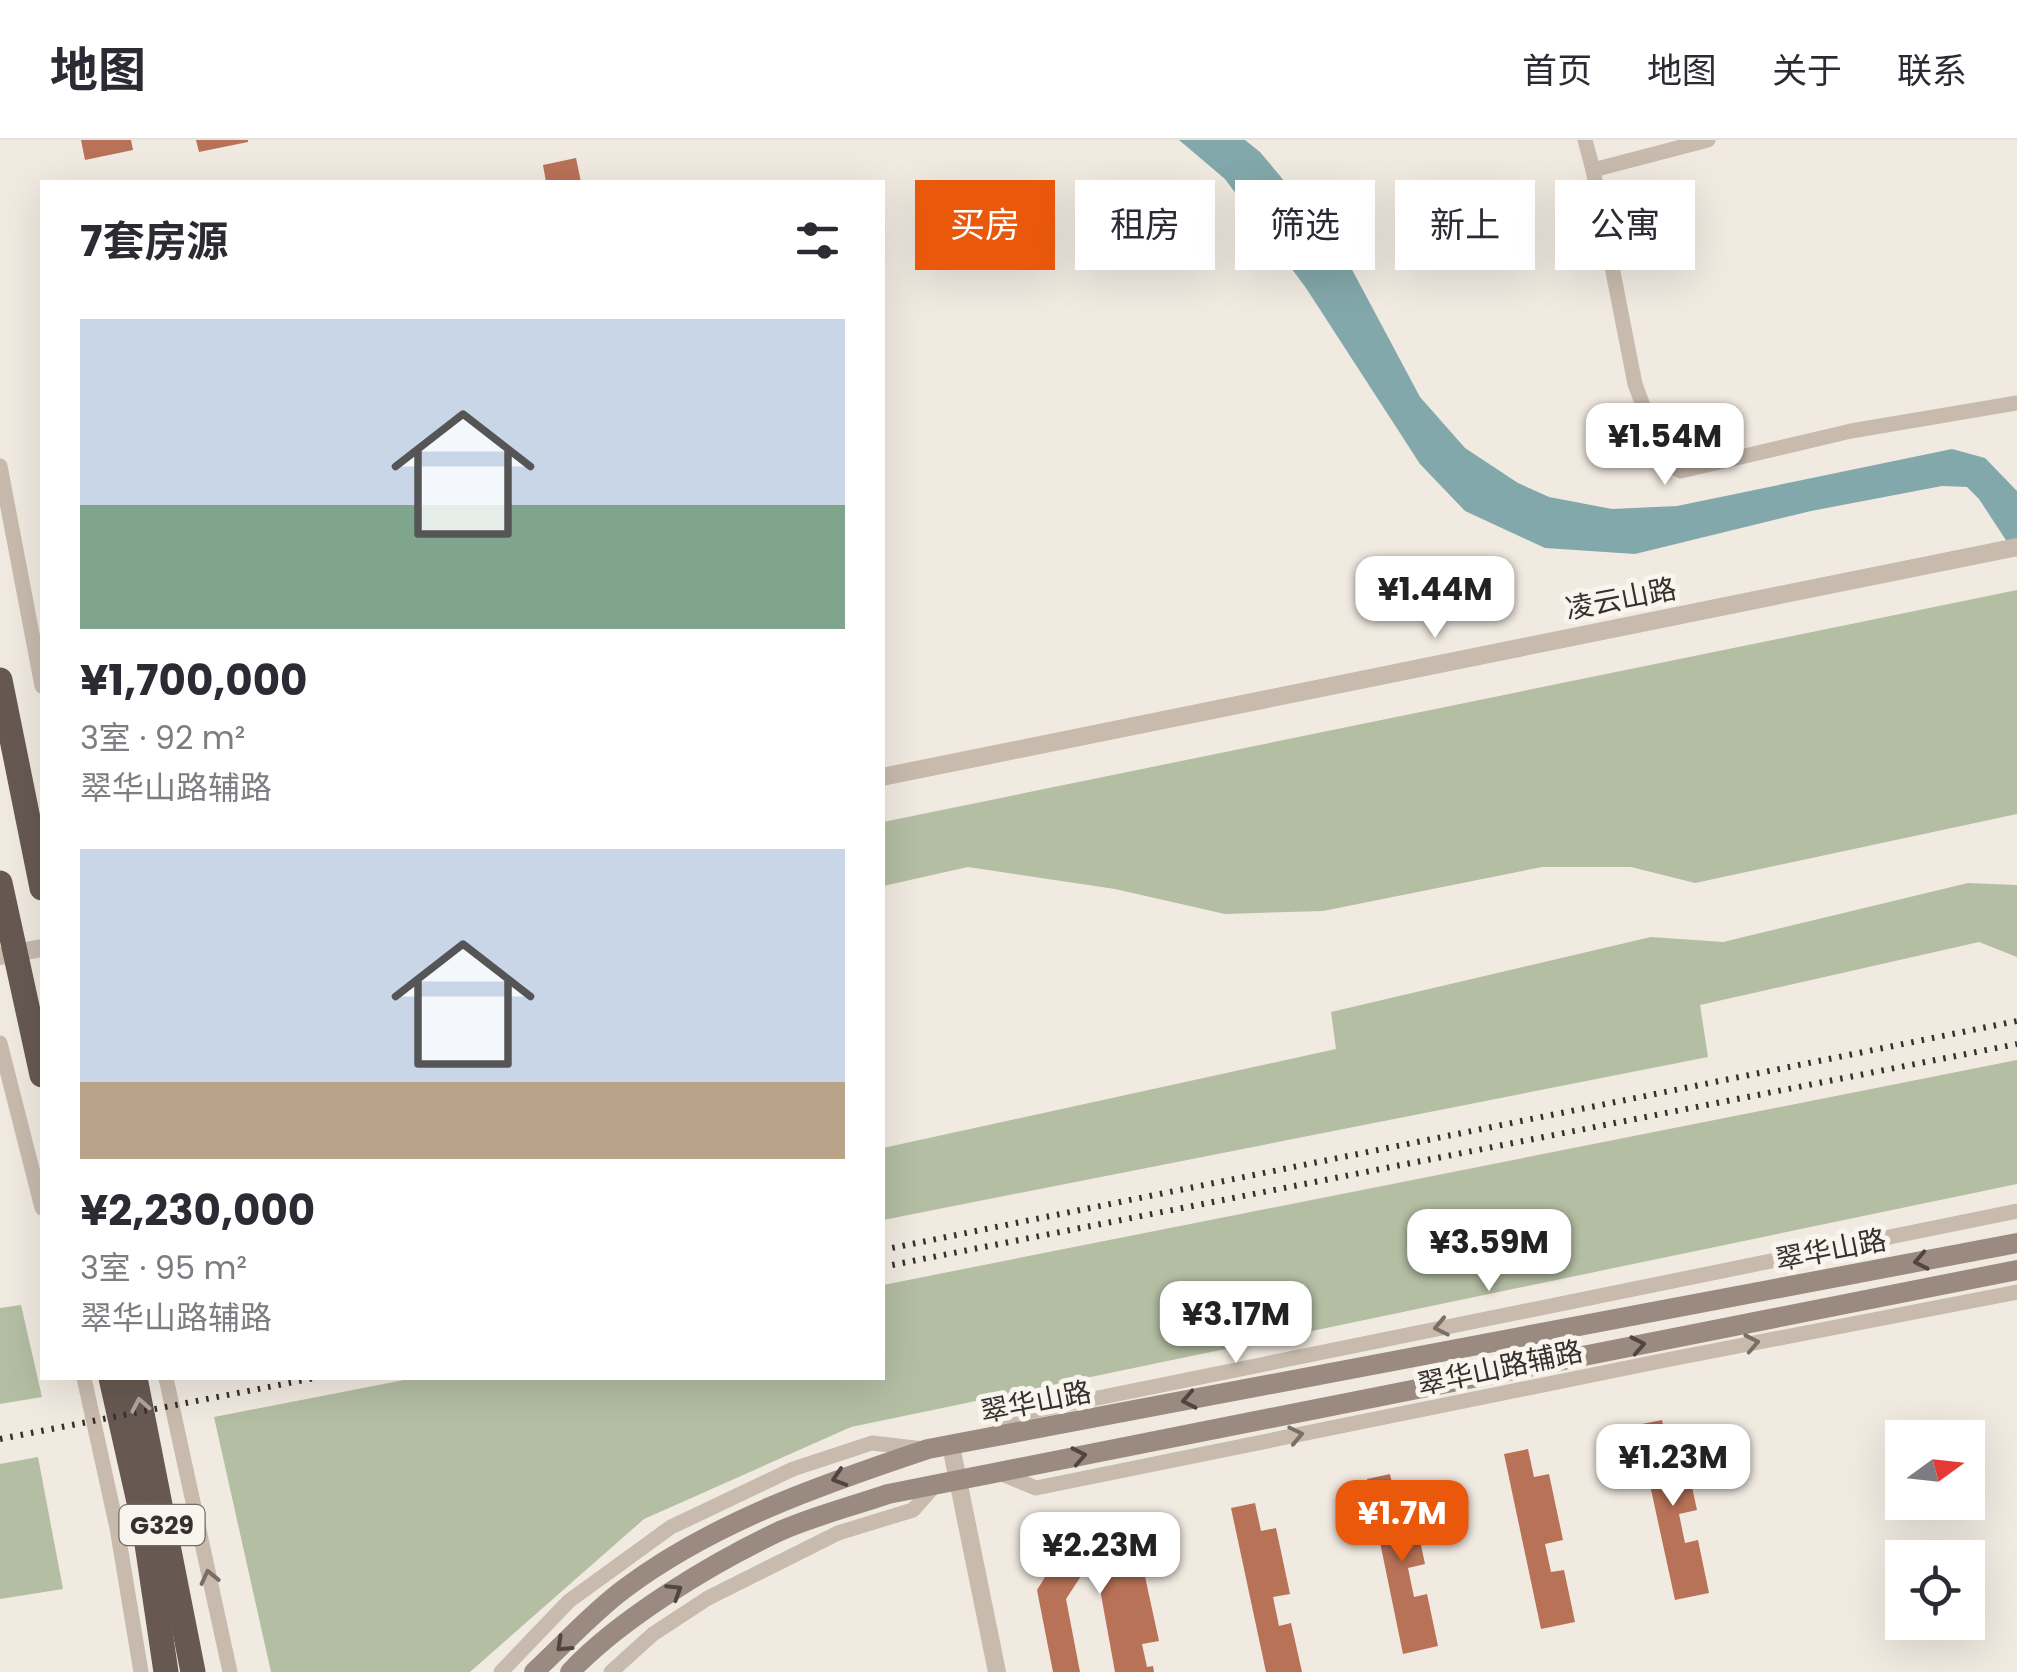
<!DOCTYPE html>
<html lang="zh">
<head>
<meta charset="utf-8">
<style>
	body { margin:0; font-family:Poppins,"Noto Sans SC",sans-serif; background:#f2f2f3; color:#2b2b33; height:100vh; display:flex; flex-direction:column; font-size:38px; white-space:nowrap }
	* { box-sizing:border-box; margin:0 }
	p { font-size:32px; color:#7c7c81 }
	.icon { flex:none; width:55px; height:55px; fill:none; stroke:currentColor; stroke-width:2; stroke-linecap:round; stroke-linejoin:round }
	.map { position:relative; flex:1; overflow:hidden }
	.panel { position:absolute; left:40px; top:40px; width:845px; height:1200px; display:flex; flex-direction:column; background:#fff; border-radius:0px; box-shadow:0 10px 40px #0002 }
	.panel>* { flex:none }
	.guide { position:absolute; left:915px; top:40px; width:950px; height:90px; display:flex; gap:20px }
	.needle { width:65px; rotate:75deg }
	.controls { position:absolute; left:1885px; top:1280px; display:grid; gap:20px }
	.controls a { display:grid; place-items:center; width:100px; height:100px; border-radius:0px; background:#fff; box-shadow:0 10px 40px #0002; font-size:50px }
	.price { position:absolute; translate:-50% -85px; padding:0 22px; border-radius:20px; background:#fff; color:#222; font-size:32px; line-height:65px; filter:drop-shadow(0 2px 5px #0008) }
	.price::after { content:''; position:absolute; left:50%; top:60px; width:30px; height:22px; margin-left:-15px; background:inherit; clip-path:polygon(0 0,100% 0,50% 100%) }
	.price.active { background:#ea580c; color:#fff }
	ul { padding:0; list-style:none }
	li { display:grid; align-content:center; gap:20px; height:530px; padding:0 40px }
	li span { display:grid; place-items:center; height:310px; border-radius:0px; color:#555 }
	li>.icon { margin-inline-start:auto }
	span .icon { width:180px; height:180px; fill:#fffc; stroke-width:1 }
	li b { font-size:42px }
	h2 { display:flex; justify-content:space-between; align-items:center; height:120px; padding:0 40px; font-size:42px }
	.pill { padding:0 35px; border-radius:0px; background:#fff; box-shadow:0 10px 40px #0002; font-size:35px; line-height:90px }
	.pill.active { background:#ea580c; color:#fff }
	header { display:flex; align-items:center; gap:60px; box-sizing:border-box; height:140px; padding:0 50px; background:#fff; border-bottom:2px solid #e1e1e2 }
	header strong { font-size:48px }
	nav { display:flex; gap:55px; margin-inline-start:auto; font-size:35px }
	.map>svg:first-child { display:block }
</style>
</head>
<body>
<header>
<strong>地图</strong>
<nav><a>首页</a><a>地图</a><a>关于</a><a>联系</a></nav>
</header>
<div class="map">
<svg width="2017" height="1532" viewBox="0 0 2017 1532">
	<rect width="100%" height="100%" fill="#f1eae1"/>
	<g fill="#b4bea3">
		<path d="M 2017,450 L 2017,674 L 1695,743 L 1631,727 L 1542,727 L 1323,771 L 1225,774 L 1115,749 L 968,727 L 883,746 L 883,682 Z"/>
		<path d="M 1968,743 L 2017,745 L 2017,817 L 1979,802 L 1700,865 L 1708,917 L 883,1080 L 883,1008 L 1336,909 L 1331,872 L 1651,797 L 1723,802 Z"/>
		<path d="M 2017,920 L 2017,1044 L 851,1287 L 644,1379 L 470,1532 L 271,1532 L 214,1277 L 414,1238 L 882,1238 L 883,1145 Z"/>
		<path d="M 21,1165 L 42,1257 L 0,1264 L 0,1168 Z"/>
		<path d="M 38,1317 L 63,1449 L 0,1459 L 0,1324 Z"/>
	</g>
	<path fill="#83a8ab" d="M 1179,0 L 1245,0 L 1260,12 L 1341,109 L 1420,257 L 1465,308 L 1518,343 L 1549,357 L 1612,369 L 1677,366 L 1952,309 L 1985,318 L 2017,351 L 2017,417 L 1979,359 L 1967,347 L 1942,346 L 1811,371 L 1635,414 L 1545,408 L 1465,371 L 1420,324 L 1306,148 L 1225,39 Z"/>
	<g fill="#b87258">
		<path d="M 81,0 L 131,0 L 133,10 L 85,20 Z"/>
		<path d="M 196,0 L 248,0 L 248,2 L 199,12 Z"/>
		<path d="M 576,18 L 581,42 L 546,42 L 543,25 Z"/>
		<path d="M 1662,1280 L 1668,1308 L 1683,1305 L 1697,1370 L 1679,1374 L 1685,1403 L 1698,1400 L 1709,1453 L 1675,1460 L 1637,1285 Z"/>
		<path d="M 1528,1309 L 1534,1337 L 1549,1334 L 1563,1400 L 1545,1404 L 1551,1432 L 1564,1430 L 1575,1482 L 1541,1489 L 1504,1314 Z"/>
		<path d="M 1390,1334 L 1396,1362 L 1411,1358 L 1425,1424 L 1408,1428 L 1414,1457 L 1427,1454 L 1438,1506 L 1403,1514 L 1367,1339 Z"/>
		<path d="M 1255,1363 L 1261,1391 L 1276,1388 L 1290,1454 L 1273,1457 L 1279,1486 L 1291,1483 L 1302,1532 L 1266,1532 L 1231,1368 Z"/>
		<path d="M 1132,1376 L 1138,1405 L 1122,1407 L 1128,1435 L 1144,1432 L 1159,1501 L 1142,1504 L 1147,1527 L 1153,1526 L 1154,1532 L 1115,1532 L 1094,1416 L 1066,1459 L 1080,1532 L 1053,1532 L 1037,1450 L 1078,1384 Z"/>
	</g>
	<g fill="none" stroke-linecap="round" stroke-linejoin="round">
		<g stroke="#c8bbae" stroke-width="15">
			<path d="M 1585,0 L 1593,30 L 1635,244 L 1664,322 L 1681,331 L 1851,291 L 2017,263"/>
			<path d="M 1593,30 L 1708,0"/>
			<path d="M 0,326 L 42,546"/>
			<path d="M 0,903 L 42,1068"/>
			<path d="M 84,1238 L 117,1388 L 141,1532"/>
			<path d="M 166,1238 L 230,1532"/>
			<path d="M 994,1295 L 1019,1274 L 2017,1071"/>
			<path d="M 997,1332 L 1036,1348 L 1661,1221 L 2017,1152"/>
			<path d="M 501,1532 L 569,1461 L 671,1387 L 793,1329 L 872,1303 L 924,1309"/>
			<path d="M 611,1532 L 653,1494 L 708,1458 L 838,1393 L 913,1370 L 936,1344"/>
		</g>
		<g stroke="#c8bbae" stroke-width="18">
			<path d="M 882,637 L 2017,407"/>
			<path d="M 0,816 L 42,808"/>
			<path d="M 951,1306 L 997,1532"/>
		</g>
		<g stroke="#9b8a80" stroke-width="20">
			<path d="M 534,1532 C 563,1505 592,1473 624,1449 C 713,1382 823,1344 928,1309 L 2017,1103"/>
			<path d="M 570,1532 C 621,1478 712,1423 780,1391 C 814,1376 853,1366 888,1354 L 2017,1130"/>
		</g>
		<g stroke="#675952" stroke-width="25">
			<path d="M 0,540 L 42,748"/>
			<path d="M 0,743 L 42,935"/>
			<path d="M 111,1238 L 144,1384 L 166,1532"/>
			<path d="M 135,1238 L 193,1532"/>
		</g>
		<g stroke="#37302c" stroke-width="6" stroke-dasharray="2.5 8" stroke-linecap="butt">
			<path d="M 882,1110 L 2017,881"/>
			<path d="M 882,1127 L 2017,904"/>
			<path d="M 0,1299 L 315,1238"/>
		</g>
	</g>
	<defs><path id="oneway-chevron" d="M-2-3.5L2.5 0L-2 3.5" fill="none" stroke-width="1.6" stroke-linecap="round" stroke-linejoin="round" transform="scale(2.5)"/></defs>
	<g stroke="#504641">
		<use href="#oneway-chevron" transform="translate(1921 1121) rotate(169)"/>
		<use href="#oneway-chevron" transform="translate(1638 1205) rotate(-11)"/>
		<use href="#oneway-chevron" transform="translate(1189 1260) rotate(169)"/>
		<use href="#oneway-chevron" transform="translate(1079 1316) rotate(-11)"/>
		<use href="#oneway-chevron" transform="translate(839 1338) rotate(162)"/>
		<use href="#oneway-chevron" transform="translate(675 1451) rotate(-32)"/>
		<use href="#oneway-chevron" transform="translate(563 1505) rotate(137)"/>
	</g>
	<g stroke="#786f66">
		<use href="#oneway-chevron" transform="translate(1441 1187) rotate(168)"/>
		<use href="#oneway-chevron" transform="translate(1752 1203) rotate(-11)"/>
		<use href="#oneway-chevron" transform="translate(1296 1295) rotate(-12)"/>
		<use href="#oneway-chevron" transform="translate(209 1437) rotate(-103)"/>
	</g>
	<use stroke="#b0a6a0" href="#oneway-chevron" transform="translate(140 1265) rotate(-101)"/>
	<g text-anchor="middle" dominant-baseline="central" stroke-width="10" stroke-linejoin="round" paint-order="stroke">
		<rect fill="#f9f4ed" stroke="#716b66" stroke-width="2.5" x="119.5" y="1365" width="85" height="40" rx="8"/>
		<g font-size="25" font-weight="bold" fill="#37302c">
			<text x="162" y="1385">G329</text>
		</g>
		<g font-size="28" fill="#37302c" stroke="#f9f4ed">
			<text transform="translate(1621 459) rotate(-11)">凌云山路</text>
			<text transform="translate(1831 1110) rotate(-11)">翠华山路</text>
			<text transform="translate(1500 1228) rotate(-12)">翠华山路辅路</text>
			<text transform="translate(1036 1262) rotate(-11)">翠华山路</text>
		</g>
	</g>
</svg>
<div class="controls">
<a><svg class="needle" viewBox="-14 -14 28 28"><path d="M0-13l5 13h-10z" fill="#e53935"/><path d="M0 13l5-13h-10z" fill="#7c7c81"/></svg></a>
<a><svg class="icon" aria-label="locate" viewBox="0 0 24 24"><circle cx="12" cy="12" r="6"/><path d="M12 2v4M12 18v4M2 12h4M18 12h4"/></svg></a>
</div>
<b class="price" style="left:1665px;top:348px">¥1.54M</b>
<b class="price" style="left:1435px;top:501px">¥1.44M</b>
<b class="price" style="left:1489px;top:1154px">¥3.59M</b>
<b class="price" style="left:1236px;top:1226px">¥3.17M</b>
<b class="price" style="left:1673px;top:1369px">¥1.23M</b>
<b class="price active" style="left:1402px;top:1425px">¥1.7M</b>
<b class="price" style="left:1100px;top:1457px">¥2.23M</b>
<div class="guide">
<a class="pill active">买房</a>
<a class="pill">租房</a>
<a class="pill">筛选</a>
<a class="pill">新上</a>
<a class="pill">公寓</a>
</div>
<section class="panel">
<h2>7套房源<svg class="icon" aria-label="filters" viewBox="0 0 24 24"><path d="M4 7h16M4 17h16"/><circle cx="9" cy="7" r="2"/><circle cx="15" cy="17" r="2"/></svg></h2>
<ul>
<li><span style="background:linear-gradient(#c9d6e8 60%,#7fa58c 0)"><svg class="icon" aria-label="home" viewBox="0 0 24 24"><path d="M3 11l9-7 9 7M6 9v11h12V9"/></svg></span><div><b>¥1,700,000</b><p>3室 · 92 m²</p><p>翠华山路辅路</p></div></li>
<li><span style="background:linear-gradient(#c9d6e8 75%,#b9a48a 0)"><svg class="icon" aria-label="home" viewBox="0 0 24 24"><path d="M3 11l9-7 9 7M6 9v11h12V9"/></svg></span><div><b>¥2,230,000</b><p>3室 · 95 m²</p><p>翠华山路辅路</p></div></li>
</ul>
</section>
</div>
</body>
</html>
